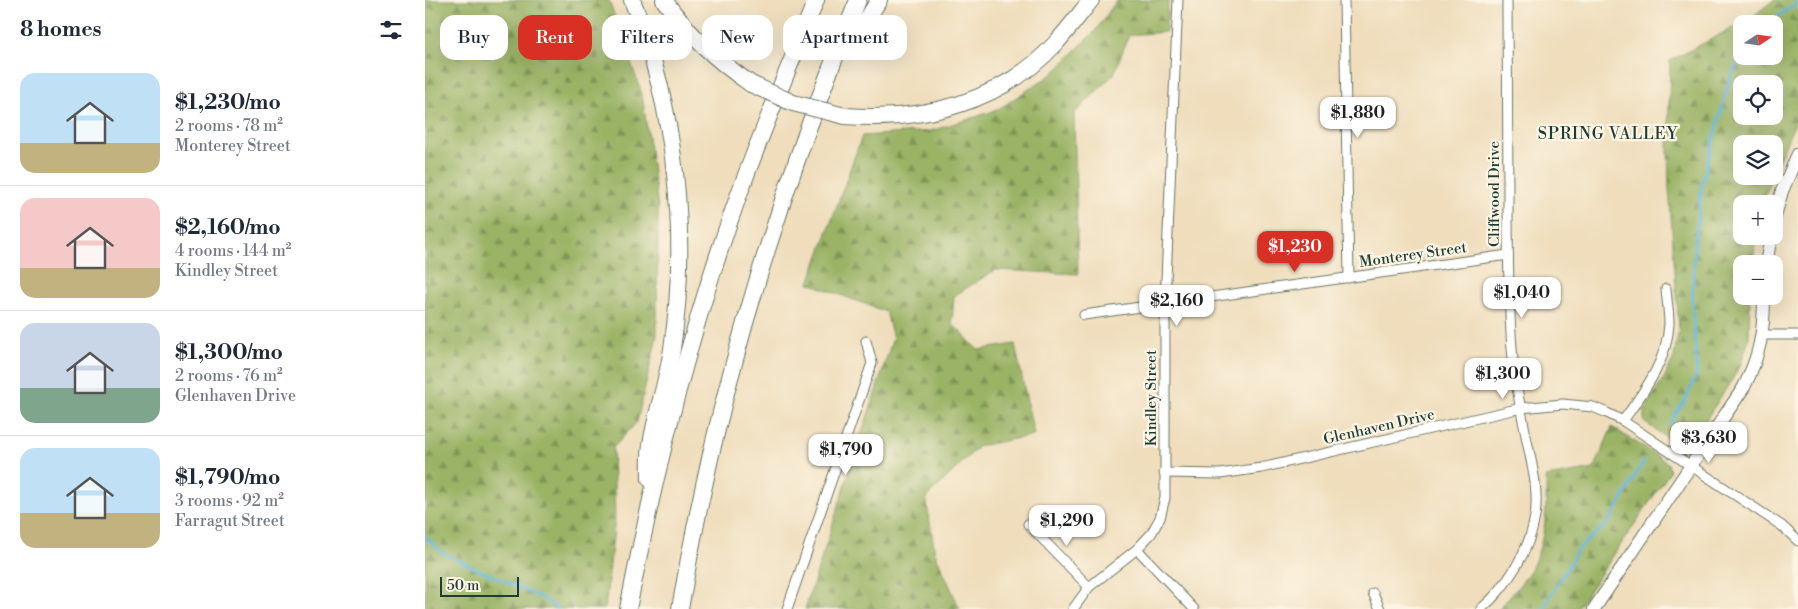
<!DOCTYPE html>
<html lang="en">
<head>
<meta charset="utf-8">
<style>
	body { margin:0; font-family:"Libre Bodoni",serif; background:#f6f6f7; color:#1f2937; height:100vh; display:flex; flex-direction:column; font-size:19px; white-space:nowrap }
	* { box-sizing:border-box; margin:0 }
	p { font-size:16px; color:#747a83 }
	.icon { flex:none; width:28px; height:28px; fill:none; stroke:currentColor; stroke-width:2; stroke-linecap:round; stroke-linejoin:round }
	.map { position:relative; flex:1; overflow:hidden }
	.drawer { display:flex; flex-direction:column; background:#fff; width:425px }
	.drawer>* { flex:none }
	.top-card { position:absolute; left:15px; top:15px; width:475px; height:45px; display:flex; gap:10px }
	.needle { width:32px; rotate:77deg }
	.buttons { position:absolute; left:1308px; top:15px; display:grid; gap:10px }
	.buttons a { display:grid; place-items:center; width:50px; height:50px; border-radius:10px; background:#fff; box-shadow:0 5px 20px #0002; font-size:25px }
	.scale { position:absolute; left:15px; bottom:12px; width:79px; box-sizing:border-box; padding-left:5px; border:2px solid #1f3d34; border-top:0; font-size:14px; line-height:18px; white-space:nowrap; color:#1f3d34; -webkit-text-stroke:4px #fcf5e5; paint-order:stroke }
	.price { position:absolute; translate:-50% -42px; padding:0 11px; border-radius:10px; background:#fff; color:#222; font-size:16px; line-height:32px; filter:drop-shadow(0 1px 2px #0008) }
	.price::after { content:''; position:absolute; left:50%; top:30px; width:15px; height:11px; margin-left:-8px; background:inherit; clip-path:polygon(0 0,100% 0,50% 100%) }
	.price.selected { background:#d93025; color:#fff }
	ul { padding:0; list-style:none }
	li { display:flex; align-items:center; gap:15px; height:125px; padding:0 20px }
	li+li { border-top:1px solid #e0e1e3 }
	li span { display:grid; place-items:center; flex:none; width:140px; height:100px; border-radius:15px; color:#555 }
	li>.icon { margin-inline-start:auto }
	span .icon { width:60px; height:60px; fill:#fffc; stroke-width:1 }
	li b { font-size:21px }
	h2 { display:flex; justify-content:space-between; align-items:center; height:60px; padding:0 20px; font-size:21px }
	.tag { padding:0 18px; border-radius:15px; background:#fff; box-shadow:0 5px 20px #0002; font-size:18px; line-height:45px }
	.tag.selected { background:#d93025; color:#fff }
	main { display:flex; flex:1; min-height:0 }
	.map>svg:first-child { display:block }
</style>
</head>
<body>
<main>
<section class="drawer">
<h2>8 homes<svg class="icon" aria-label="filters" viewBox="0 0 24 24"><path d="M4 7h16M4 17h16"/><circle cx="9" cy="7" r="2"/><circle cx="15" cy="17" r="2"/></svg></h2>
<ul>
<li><span style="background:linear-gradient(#bfe0f5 70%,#c2b280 0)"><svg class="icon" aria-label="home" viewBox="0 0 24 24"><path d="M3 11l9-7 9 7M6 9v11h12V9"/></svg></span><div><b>$1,230/mo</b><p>2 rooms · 78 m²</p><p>Monterey Street</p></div></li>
<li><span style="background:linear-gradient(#f6c9c9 70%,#c2b280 0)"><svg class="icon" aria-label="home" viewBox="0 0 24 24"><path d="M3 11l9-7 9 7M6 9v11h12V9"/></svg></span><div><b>$2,160/mo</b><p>4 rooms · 144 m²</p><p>Kindley Street</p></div></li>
<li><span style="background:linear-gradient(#c9d6e8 65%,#7fa58c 0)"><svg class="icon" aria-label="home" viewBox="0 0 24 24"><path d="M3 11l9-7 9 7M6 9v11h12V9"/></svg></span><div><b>$1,300/mo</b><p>2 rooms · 76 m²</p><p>Glenhaven Drive</p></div></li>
<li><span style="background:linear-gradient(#bfe0f5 65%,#c2b280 0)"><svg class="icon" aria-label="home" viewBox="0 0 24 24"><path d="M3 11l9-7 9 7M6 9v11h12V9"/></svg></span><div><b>$1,790/mo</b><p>3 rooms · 92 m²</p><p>Farragut Street</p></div></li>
</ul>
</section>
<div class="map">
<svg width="1373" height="609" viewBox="0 0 1373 609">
	<defs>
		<pattern id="forest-firs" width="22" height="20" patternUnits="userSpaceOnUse" patternTransform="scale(1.25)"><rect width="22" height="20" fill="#9ab365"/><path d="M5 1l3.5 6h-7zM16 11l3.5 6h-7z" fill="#7d9354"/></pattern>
	</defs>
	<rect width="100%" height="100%" fill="#fcf5e5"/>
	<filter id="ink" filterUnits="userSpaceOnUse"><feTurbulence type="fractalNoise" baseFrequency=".02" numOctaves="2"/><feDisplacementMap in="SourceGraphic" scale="10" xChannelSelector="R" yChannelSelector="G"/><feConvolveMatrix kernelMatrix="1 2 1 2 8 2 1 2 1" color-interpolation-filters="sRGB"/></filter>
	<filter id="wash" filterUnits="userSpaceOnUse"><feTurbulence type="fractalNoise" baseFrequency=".0096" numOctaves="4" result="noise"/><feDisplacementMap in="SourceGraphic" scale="20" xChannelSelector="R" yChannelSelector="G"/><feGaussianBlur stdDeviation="1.12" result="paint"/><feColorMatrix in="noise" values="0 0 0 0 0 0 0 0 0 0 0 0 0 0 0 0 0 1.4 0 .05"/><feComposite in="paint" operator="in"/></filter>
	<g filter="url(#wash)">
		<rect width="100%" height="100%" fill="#efddbb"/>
		<g fill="url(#forest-firs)" stroke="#5c784c" fill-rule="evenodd">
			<path d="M 0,0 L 184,0 L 217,94 L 233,208 L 232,336 L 212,422 L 188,448 L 190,519 L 180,609 L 0,609 Z"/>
			<path d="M 692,0 L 743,0 L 741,32 L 704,35 L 689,74 L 649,114 L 653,274 L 570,270 L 529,296 L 527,323 L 553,350 L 590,344 L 609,435 L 554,446 L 501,498 L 510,553 L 535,609 L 380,609 L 468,338 L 461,312 L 384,283 L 437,136 L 506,131 L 572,110 L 627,74 L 671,30 Z"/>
			<path d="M 1349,0 L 1373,0 L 1373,116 L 1349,171 L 1349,144 L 1316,144 L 1316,176 L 1347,176 L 1338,204 L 1316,204 L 1316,236 L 1331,236 L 1328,264 L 1316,264 L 1316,296 L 1325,296 L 1324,338 L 1315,367 L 1266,443 L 1255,447 L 1219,422 L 1219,410 L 1238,380 L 1249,357 L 1254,329 L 1244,188 L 1243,148 L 1245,61 L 1324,19 ZM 1316,24 L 1349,24 L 1349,56 L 1316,56 ZM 1316,84 L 1349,84 L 1349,116 L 1316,116 Z"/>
			<path d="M 1187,427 L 1243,463 L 1245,472 L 1152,609 L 1074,609 C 1084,596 1098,583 1106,569 C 1121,540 1122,509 1121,477 L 1169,469 Z"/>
		</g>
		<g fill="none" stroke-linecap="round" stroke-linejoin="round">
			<g stroke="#5bb3d8" stroke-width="3">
				<path d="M 1342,24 L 1373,2"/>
				<path d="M 1245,423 L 1262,397 L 1272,373 L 1267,302 L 1270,239 L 1277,184 L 1304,81 L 1316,55"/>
				<path d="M 0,536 L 19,554 L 117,598 L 133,609"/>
				<path d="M 1118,609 L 1154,548 L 1184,522 L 1219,461"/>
			</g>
		</g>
	</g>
	<g filter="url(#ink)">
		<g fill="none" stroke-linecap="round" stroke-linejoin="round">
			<defs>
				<g id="street">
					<path d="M 919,0 L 924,278"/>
					<path d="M 659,315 L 1083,255"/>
					<path d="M 1338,335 L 1373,335"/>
					<path d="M 1198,421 C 1219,391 1242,362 1244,324 C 1244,313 1242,301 1241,289"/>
					<path d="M 739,473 L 795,474 L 836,468 L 1096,408 L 1138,404 L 1168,407 L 1182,413 L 1198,421 L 1357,526 L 1373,541"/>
					<path d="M 603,524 L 664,587"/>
					<path d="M 712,549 L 769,609"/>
					<path d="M 948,593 L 955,609"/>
					<path d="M 362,609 L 447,363 L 441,341"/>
					<path d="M 648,609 L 664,587 L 712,549 L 726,534 L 735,518 L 740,498 L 740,303 L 753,0"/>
					<path d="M 1056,609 C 1082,587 1105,550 1110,516 C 1114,491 1107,465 1102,441 C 1096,410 1089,379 1087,348 C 1083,298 1083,247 1083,197 C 1083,131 1082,66 1082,0"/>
				</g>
				<g id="secondary">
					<path d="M 1349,220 L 1357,191 L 1373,154"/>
					<path d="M 1341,264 L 1346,236"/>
					<path d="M 1169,609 L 1319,387 C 1335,355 1339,331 1339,296"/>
				</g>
				<g id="highway">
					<path d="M 207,0 C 251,107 264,236 247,349 C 242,382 231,413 226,445 C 224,456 225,468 225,479"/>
					<path d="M 239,0 C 263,34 292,61 326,84"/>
					<path d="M 414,44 L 431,37 L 454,0"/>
					<path d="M 420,116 C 497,122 576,103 630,44 C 643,30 654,15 666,0"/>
					<path d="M 203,609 C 230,470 265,330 313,197 C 337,130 365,66 391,0"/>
					<path d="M 255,609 C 290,400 352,196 433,0"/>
				</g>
			</defs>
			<use href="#street" stroke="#687563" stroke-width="11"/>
			<use href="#secondary" stroke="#687563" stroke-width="14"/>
			<use href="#highway" stroke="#687563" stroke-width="18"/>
			<use href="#street" stroke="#fff" stroke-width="9"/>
			<use href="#secondary" stroke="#fff" stroke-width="12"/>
			<use href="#highway" stroke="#fff" stroke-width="16"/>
			<defs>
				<path id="highway-bridge" d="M 326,84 L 368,103 L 420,116"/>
			</defs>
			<use href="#highway-bridge" stroke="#687563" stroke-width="18" stroke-linecap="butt"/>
			<use href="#highway-bridge" stroke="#fff" stroke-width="16"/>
		</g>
	</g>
	<g text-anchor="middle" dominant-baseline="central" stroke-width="4.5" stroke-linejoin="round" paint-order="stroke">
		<g font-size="15" fill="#1f3d34" stroke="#fcf5e5">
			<text transform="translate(1069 194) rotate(-90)">Cliffwood Drive</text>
			<text transform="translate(988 255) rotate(-8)">Monterey Street</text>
			<text transform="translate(726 398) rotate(-90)">Kindley Street</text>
			<text transform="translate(954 427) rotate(-13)">Glenhaven Drive</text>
		</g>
		<g font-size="16" letter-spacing="1" fill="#1f3d34" stroke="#fcf5e5">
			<text x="1183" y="134">SPRING VALLEY</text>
		</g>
	</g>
</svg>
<div class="buttons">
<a><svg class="needle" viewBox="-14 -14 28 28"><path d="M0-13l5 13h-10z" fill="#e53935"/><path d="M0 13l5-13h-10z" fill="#747a83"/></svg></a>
<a><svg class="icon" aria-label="locate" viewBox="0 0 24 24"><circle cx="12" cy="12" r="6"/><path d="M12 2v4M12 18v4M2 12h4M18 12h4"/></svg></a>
<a><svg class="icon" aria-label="layers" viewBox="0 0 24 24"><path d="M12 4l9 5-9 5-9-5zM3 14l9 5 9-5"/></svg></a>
<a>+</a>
<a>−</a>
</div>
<div class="scale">50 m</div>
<b class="price" style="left:933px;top:139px">$1,880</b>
<b class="price selected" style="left:870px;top:273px">$1,230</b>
<b class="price" style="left:1097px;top:319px">$1,040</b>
<b class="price" style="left:752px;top:327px">$2,160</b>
<b class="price" style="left:1078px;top:400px">$1,300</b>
<b class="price" style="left:1284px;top:464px">$3,630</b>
<b class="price" style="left:421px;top:476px">$1,790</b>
<b class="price" style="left:642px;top:547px">$1,290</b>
<div class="top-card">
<a class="tag">Buy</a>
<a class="tag selected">Rent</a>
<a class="tag">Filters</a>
<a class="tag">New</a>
<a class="tag">Apartment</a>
</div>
</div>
</main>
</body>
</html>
